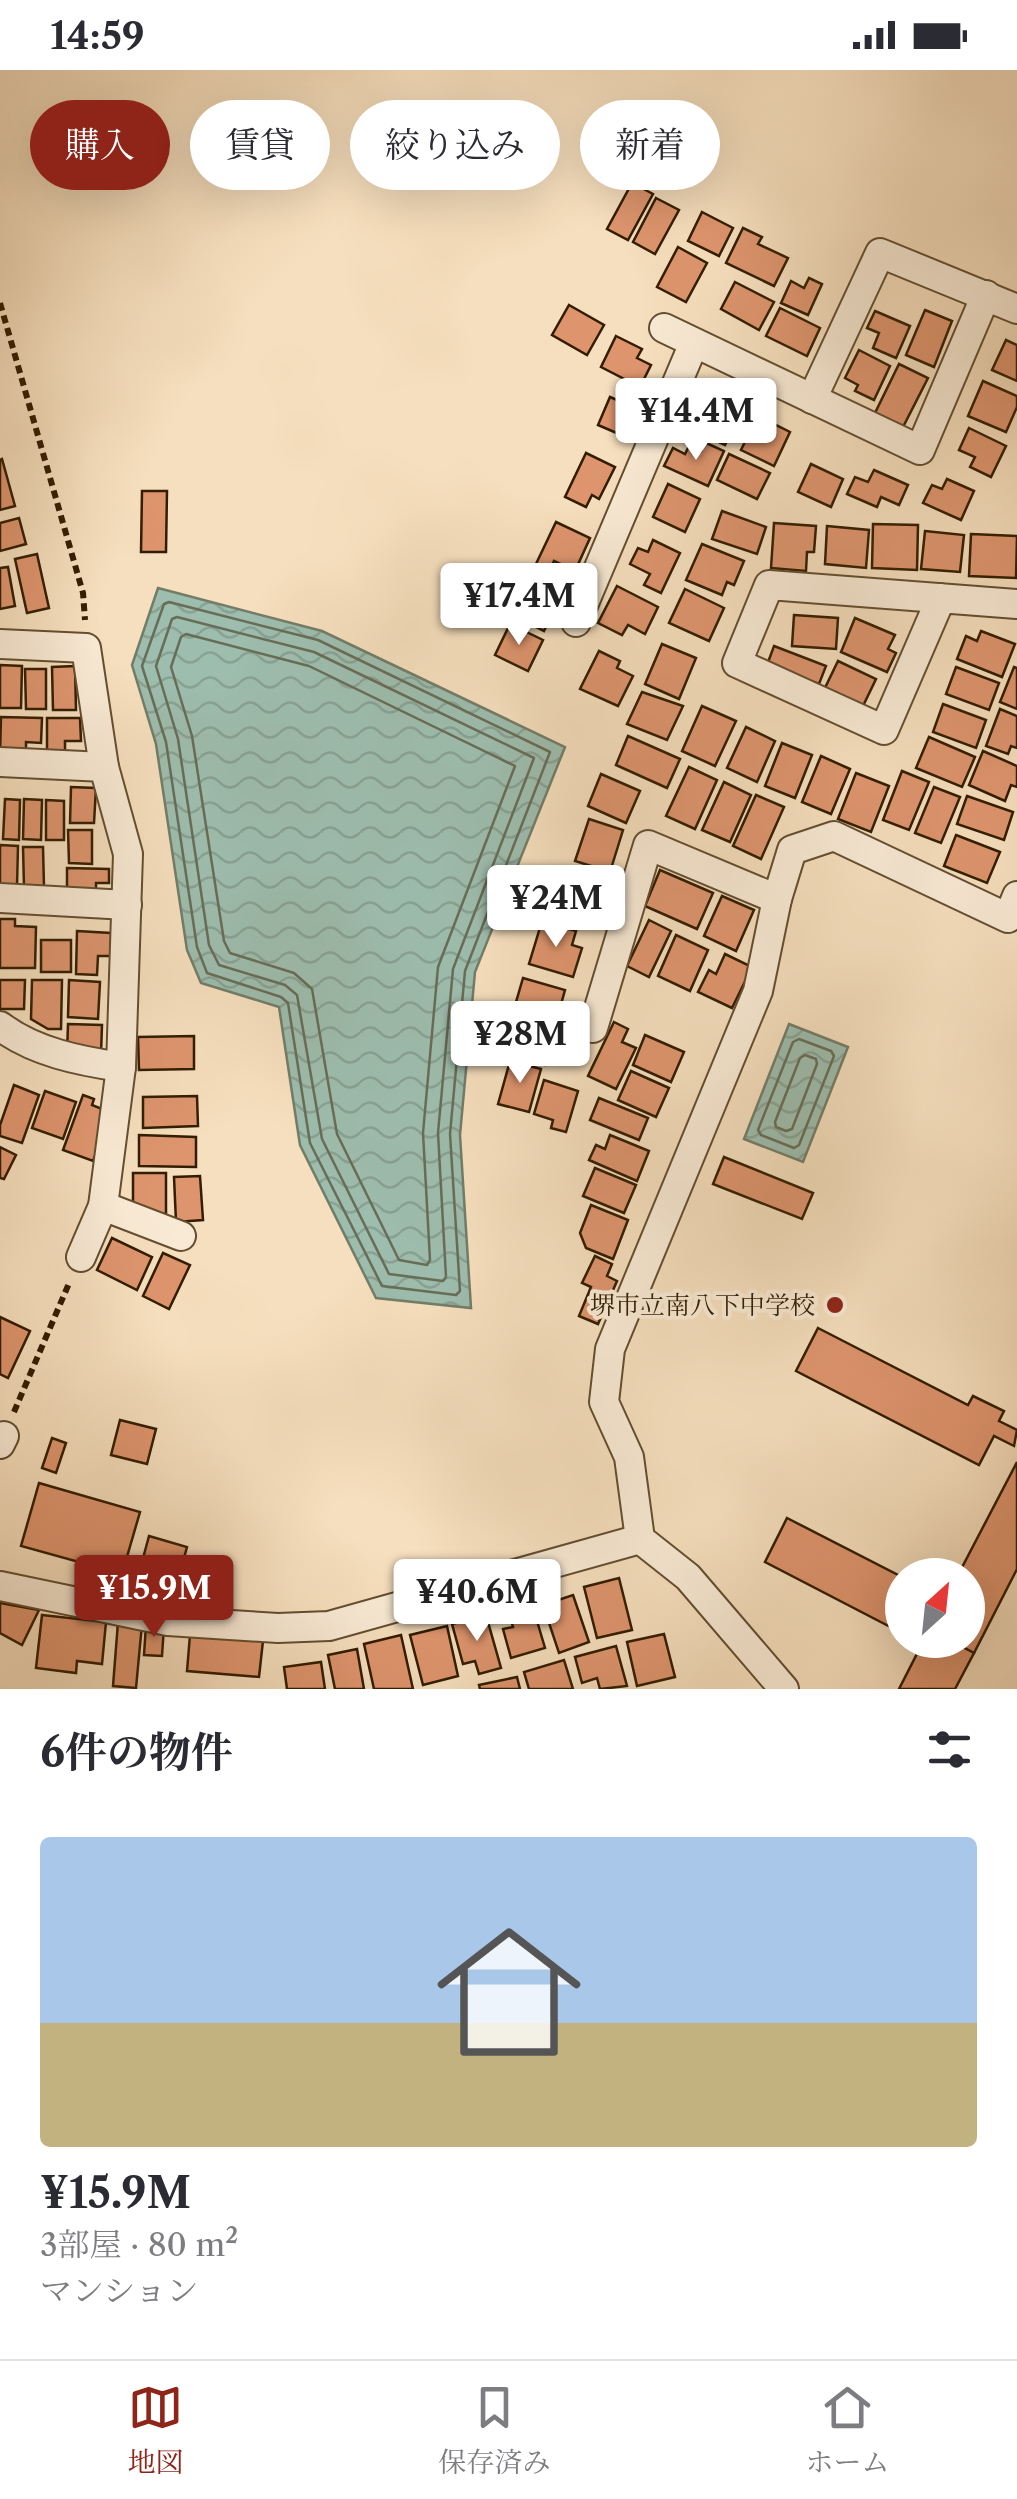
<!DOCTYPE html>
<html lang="ja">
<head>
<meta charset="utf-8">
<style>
	body { margin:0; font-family:"Libre Caslon Text","Noto Serif JP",serif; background:#f2f2f3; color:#2b2b33; height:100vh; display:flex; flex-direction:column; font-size:38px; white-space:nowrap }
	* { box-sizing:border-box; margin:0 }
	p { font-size:32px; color:#7c7c81 }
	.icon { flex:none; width:55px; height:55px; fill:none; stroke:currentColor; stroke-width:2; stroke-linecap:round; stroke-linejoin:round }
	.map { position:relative; height:1619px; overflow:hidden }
	.details { display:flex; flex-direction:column; background:#fff; flex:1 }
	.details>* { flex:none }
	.banner { position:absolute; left:30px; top:30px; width:958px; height:90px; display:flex; gap:20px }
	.needle { width:65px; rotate:27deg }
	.fabs { position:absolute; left:885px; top:1488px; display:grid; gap:20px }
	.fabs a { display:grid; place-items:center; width:100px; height:100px; border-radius:50%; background:#fff; box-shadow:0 10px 40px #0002; font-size:50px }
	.price { position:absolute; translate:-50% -85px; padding:0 22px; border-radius:10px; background:#fff; color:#222; font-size:32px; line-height:65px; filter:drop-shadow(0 2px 5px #0008) }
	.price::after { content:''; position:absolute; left:50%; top:60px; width:30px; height:22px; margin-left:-15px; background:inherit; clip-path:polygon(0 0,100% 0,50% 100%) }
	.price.active { background:#8f2418; color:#fff }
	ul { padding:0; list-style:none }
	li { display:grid; align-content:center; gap:20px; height:530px; padding:0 40px }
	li+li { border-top:2px solid #e1e1e2 }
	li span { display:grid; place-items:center; height:310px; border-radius:10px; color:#555 }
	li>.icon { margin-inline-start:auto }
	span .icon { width:180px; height:180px; fill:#fffc; stroke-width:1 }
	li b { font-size:42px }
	h2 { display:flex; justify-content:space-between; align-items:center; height:120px; padding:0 40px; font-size:42px }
	.chip { padding:0 35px; border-radius:45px; background:#fff; box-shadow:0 10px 40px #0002; font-size:35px; line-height:90px }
	.chip.active { background:#8f2418; color:#fff }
	.status { display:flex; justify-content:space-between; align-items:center; height:70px; padding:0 50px; background:#fff; direction:ltr }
	.status svg { height:28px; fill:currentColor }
	.menu { display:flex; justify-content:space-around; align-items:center; height:140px; border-top:2px solid #e1e1e2; background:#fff; font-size:28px; color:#7c7c81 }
	.menu a { display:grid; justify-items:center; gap:5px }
	.menu .active { color:#8f2418 }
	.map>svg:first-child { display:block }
</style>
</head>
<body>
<div class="status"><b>14:59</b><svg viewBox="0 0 49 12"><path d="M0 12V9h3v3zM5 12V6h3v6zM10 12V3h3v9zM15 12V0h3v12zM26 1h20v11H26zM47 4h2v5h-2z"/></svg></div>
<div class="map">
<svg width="1017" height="1619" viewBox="0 0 1017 1619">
	<defs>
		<pattern id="water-waves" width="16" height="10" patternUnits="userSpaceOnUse" patternTransform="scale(2.5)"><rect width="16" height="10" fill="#9dbdae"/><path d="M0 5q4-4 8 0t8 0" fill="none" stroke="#88a294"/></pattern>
	</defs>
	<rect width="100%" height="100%" fill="#f6dfbe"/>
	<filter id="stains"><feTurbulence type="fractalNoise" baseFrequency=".002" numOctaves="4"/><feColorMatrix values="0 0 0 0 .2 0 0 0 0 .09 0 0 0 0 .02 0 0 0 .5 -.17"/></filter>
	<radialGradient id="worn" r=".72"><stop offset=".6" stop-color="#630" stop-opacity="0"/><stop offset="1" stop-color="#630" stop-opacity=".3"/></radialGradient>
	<g fill="url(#water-waves)" stroke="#727d68" stroke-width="2.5">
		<path d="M 158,518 L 322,561 L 565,677 L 475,902 L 460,1065 L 471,1238 L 376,1228 L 300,1075 L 279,937 L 201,913 L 187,880 L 156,674 L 132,595 Z"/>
		<path d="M 789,954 L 848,977 L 803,1092 L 744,1069 Z"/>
	</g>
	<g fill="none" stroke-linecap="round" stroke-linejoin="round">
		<g stroke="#686d57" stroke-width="2.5">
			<path d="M 169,532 L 318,570 L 550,682 L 465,901 L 450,1064 L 460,1221 L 456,1225 L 382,1216 L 310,1073 L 288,933 L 281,927 L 207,903 L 197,877 L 166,672 L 142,596 L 164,534 Z"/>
			<path d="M 177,547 L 314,582 L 534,688 L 453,899 L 438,1063 L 446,1207 L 443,1211 L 389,1204 L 322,1069 L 297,925 L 285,915 L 219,895 L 209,875 L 178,669 L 156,596 L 172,549 Z"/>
			<path d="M 186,564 L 309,596 L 515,696 L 438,897 L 423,1063 L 430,1190 L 427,1195 L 399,1190 L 337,1064 L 312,919 L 294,903 L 230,883 L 224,871 L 192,666 L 171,597 L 181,567 Z"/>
			<path d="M 799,969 L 831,981 L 834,986 L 799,1075 L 794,1078 L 761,1065 L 758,1060 L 793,972 Z"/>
			<path d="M 805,985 L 816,989 L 817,994 L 792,1059 L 786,1061 L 776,1057 L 775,1052 L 800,988 Z"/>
		</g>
	</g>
	<g fill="#de956e" stroke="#321d00" stroke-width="2.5">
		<path d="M 632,113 L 653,124 L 628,170 L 607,159 Z"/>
		<path d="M 656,128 L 679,140 L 655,184 L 633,172 Z"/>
		<path d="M 702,142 L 733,158 L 719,186 L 688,171 Z"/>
		<path d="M 743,158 L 762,167 L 758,174 L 788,188 L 774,216 L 726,193 Z"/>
		<path d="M 678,177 L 707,193 L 686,232 L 657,217 Z"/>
		<path d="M 809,208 L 822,214 L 808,245 L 781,233 L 791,211 L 804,218 Z"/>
		<path d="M 735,212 L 774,232 L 759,260 L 721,239 Z"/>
		<path d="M 569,235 L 604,255 L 587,285 L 552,265 Z"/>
		<path d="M 780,238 L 820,258 L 807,286 L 766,266 Z"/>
		<path d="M 925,240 L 952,251 L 934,297 L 906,285 Z"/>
		<path d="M 875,241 L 910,256 L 896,288 L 873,278 L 879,263 L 867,258 Z"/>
		<path d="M 616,266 L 642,279 L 637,288 L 651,295 L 640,317 L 601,297 Z"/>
		<path d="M 1006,270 L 1017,275 L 1017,311 L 992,300 Z"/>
		<path d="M 859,280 L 890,296 L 874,330 L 855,321 L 858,315 L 845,308 Z"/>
		<path d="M 899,294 L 928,308 L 903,357 L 875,343 Z"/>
		<path d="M 983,311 L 1017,326 L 1017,337 L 1006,362 L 968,346 Z"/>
		<path d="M 610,327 L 645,342 L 633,370 L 598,355 Z"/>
		<path d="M 702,327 L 739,345 L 725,375 L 687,357 Z"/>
		<path d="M 758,346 L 790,362 L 774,396 L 741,380 Z"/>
		<path d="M 969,358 L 1006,376 L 991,407 L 970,397 L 975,387 L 959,380 Z"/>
		<path d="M 704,372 L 724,381 L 708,416 L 664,396 L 673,378 L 685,384 L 689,376 L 701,381 Z"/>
		<path d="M 586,383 L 615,397 L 599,429 L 592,425 L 586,437 L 565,427 Z"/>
		<path d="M 729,384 L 770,403 L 757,429 L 717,410 Z"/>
		<path d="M 2,389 L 15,436 L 0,440 L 0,390 Z"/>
		<path d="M 811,394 L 843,409 L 831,437 L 798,422 Z"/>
		<path d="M 874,400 L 908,415 L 899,435 L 881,427 L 877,437 L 847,424 L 855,407 L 868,412 Z"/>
		<path d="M 947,409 L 974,421 L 961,450 L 923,433 L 932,415 L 942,419 Z"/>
		<path d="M 668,414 L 700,429 L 685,462 L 653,447 Z"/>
		<path d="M 142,421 L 167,421 L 166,482 L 141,482 Z"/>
		<path d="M 722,441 L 766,457 L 757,484 L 712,469 Z"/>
		<path d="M 19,448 L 26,474 L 0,481 L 0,453 Z"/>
		<path d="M 556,452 L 590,468 L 575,501 L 554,491 L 549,501 L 536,494 Z"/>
		<path d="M 774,453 L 816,456 L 814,482 L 807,482 L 806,501 L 771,498 Z"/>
		<path d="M 873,454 L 918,455 L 917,500 L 872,498 Z"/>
		<path d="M 827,456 L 869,460 L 866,498 L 825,494 Z"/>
		<path d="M 925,461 L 964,465 L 960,502 L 921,499 Z"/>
		<path d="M 971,464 L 1017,466 L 1016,508 L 969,506 Z"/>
		<path d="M 653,470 L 680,483 L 661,523 L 644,515 L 650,504 L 630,494 L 638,478 L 648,482 Z"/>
		<path d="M 702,474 L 744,491 L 734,515 L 727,512 L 722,525 L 686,510 Z"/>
		<path d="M 37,484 L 49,538 L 27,543 L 15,489 Z"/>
		<path d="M 8,497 L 15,536 L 0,539 L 0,498 Z"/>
		<path d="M 531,516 L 559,529 L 544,561 L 516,547 Z"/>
		<path d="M 617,516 L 658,537 L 645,564 L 628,555 L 622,565 L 598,553 Z"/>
		<path d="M 685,519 L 724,538 L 709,571 L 669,553 Z"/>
		<path d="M 794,545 L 838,548 L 836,579 L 792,576 Z"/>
		<path d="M 855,548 L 895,565 L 888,579 L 896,583 L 887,602 L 841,582 Z"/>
		<path d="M 510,554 L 543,570 L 528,601 L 495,585 Z"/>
		<path d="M 981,561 L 1015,574 L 1002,607 L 957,589 L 966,566 L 977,571 Z"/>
		<path d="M 662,574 L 696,588 L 679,629 L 645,614 Z"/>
		<path d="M 774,576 L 826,596 L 819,614 L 767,595 Z"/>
		<path d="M 599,581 L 620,591 L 617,598 L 633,606 L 618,636 L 580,619 Z"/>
		<path d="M 838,591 L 876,609 L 862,638 L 824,620 Z"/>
		<path d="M 0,595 L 22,596 L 21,638 L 0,638 Z"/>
		<path d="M 75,596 L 76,640 L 53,640 L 52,597 Z"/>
		<path d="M 956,597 L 999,613 L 989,640 L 946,624 Z"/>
		<path d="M 1014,597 L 1017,598 L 1017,639 L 1000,632 Z"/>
		<path d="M 25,599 L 46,599 L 46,639 L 26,639 Z"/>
		<path d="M 642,622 L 683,636 L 667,670 L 627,654 Z"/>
		<path d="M 943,634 L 986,650 L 976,678 L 933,662 Z"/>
		<path d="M 702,636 L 736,651 L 715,696 L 682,681 Z"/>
		<path d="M 1000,639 L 1017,646 L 1017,678 L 1011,676 L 1008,684 L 986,676 Z"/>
		<path d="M 1,647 L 42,648 L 41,673 L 26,672 L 26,686 L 0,685 Z"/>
		<path d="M 47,648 L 80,648 L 81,671 L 65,671 L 65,683 L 47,684 Z"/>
		<path d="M 746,657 L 775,671 L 757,712 L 727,698 Z"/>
		<path d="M 628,666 L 680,689 L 667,718 L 616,695 Z"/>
		<path d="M 929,667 L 975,687 L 962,717 L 916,698 Z"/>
		<path d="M 782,673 L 812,685 L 795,728 L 765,716 Z"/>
		<path d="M 983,681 L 1017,696 L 1017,717 L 1011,715 L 1005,731 L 969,715 Z"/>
		<path d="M 821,686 L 850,699 L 831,744 L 802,732 Z"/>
		<path d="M 689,697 L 717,710 L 695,759 L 666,746 Z"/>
		<path d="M 902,701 L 929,712 L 909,760 L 883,750 Z"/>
		<path d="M 856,703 L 889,716 L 871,762 L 838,749 Z"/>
		<path d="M 601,704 L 640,721 L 626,753 L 588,736 Z"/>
		<path d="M 724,712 L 751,725 L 730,772 L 702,760 Z"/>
		<path d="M 71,717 L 96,718 L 94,753 L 70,753 Z"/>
		<path d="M 934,717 L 960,727 L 941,773 L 915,763 Z"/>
		<path d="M 756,725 L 784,737 L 761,789 L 733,776 Z"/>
		<path d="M 967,726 L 1013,742 L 1004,770 L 957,754 Z"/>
		<path d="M 5,729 L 20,730 L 19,770 L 3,769 Z"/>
		<path d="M 24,729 L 42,730 L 41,770 L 23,769 Z"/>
		<path d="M 46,730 L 64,731 L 64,770 L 46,770 Z"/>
		<path d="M 589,749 L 623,760 L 610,802 L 575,791 Z"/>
		<path d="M 68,760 L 92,760 L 92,794 L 69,793 Z"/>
		<path d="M 956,765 L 1000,782 L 987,813 L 944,796 Z"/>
		<path d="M 0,775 L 18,776 L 17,816 L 0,816 Z"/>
		<path d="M 23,777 L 43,777 L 44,817 L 24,817 Z"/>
		<path d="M 67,798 L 109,799 L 109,813 L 96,813 L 96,825 L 67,825 Z"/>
		<path d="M 558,799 L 592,808 L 589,820 L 599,822 L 590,854 L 547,843 Z"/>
		<path d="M 660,800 L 713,823 L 697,859 L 645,836 Z"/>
		<path d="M 722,826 L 754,840 L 736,881 L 704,866 Z"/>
		<path d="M 0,849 L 15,849 L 15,856 L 36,857 L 35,898 L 0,898 Z"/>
		<path d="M 649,850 L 671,861 L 649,907 L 627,896 Z"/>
		<path d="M 542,851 L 576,861 L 572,875 L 582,878 L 573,907 L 529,894 Z"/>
		<path d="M 77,861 L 111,863 L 111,886 L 98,886 L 97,905 L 76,904 Z"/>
		<path d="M 676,865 L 708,880 L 690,921 L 658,906 Z"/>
		<rect x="41" y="870" width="30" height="32"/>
		<path d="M 725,884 L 752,897 L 732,938 L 698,922 L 709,900 L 716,904 Z"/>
		<path d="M 523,908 L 565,920 L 556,952 L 514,939 Z"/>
		<path d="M 0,910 L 25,910 L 24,939 L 0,939 Z"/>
		<path d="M 32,910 L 62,910 L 61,959 L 48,959 L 31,949 Z"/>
		<path d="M 69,910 L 100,912 L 98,949 L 68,947 Z"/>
		<path d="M 511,948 L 555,961 L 545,995 L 501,982 Z"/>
		<path d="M 614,952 L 628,959 L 622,972 L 636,978 L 616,1019 L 588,1006 Z"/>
		<path d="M 68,954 L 102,955 L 101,984 L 67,983 Z"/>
		<path d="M 645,965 L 684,982 L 671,1012 L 633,995 Z"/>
		<path d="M 194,966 L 194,999 L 139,1000 L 138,967 Z"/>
		<path d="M 510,991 L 541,999 L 529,1042 L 498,1034 Z"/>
		<path d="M 631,1001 L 669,1018 L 656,1047 L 618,1030 Z"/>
		<path d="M 544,1010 L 578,1021 L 566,1062 L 551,1058 L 553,1050 L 534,1044 Z"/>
		<path d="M 14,1015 L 39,1025 L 22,1073 L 0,1066 L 0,1055 Z"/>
		<path d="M 45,1021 L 76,1032 L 63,1069 L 32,1058 Z"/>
		<path d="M 83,1025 L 94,1029 L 92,1035 L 107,1041 L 106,1057 L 93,1091 L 63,1080 Z"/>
		<path d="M 197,1026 L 198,1056 L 143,1058 L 143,1027 Z"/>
		<path d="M 599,1028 L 648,1048 L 639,1070 L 590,1050 Z"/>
		<path d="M 139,1065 L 196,1067 L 196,1097 L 139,1096 Z"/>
		<path d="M 610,1065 L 649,1081 L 637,1111 L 589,1090 L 596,1075 L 605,1079 Z"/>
		<path d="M 0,1077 L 16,1085 L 4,1109 L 0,1108 Z"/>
		<path d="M 724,1087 L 813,1123 L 802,1149 L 713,1114 Z"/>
		<path d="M 595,1098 L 636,1115 L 624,1143 L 583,1126 Z"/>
		<path d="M 133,1103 L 166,1103 L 166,1144 L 133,1143 Z"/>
		<path d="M 200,1106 L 203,1150 L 176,1152 L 174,1107 Z"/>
		<path d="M 591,1135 L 628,1150 L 613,1189 L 586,1178 L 580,1163 Z"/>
		<path d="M 112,1168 L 152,1187 L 137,1220 L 97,1200 Z"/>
		<path d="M 163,1183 L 190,1195 L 169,1239 L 143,1226 Z"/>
		<path d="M 595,1186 L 612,1194 L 607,1206 L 617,1211 L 598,1254 L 579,1246 L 591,1217 L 582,1213 Z"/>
		<path d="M 0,1247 L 30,1261 L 8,1308 L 0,1304 Z"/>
		<path d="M 818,1258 L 968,1335 L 973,1326 L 1004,1341 L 999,1351 L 1017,1360 L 1014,1376 L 994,1366 L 979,1395 L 796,1301 Z"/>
		<path d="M 120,1350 L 156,1359 L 147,1394 L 111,1385 Z"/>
		<path d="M 52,1368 L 66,1373 L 56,1403 L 42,1398 Z"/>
		<path d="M 1017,1392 L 1017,1499 L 974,1583 L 949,1570 L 968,1570 L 968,1505 L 958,1505 Z"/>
		<path d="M 39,1413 L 140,1442 L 122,1504 L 21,1476 Z"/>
		<path d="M 787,1448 L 902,1507 L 902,1563 L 765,1492 Z"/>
		<path d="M 149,1466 L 187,1477 L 173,1528 L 135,1518 Z"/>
		<path d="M 619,1508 L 632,1560 L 597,1568 L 584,1517 Z"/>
		<path d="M 573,1525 L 589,1572 L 559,1583 L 543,1535 Z"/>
		<path d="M 0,1533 L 39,1540 L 22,1575 L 0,1563 Z"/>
		<path d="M 532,1534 L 545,1578 L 511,1588 L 503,1559 L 513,1557 L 508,1541 Z"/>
		<path d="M 42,1545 L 106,1552 L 102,1594 L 77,1591 L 76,1603 L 36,1598 Z"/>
		<path d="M 486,1545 L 501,1598 L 479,1604 L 475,1591 L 463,1594 L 452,1554 Z"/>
		<path d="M 118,1552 L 142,1554 L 136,1618 L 113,1616 Z"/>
		<path d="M 146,1555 L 164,1556 L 162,1586 L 144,1585 Z"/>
		<path d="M 447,1556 L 458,1606 L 423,1615 L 410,1565 Z"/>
		<path d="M 664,1564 L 675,1607 L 637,1616 L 627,1572 Z"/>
		<path d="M 190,1565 L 263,1571 L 259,1607 L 187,1601 Z"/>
		<path d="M 401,1565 L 413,1619 L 374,1619 L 364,1574 Z"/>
		<path d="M 924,1570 L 949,1570 L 974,1583 L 955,1619 L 899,1619 Z"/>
		<path d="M 616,1576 L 627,1616 L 600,1619 L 597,1608 L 582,1613 L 575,1587 Z"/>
		<path d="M 357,1579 L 364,1619 L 335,1619 L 328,1585 Z"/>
		<path d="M 564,1590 L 573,1619 L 529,1619 L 524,1602 Z"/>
		<path d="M 321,1592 L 325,1619 L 287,1619 L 284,1597 Z"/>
		<path d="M 517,1607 L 520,1619 L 480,1619 L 479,1615 Z"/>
	</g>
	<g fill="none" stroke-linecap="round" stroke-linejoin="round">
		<defs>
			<g id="street">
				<path d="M 664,258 L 920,380 L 986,225"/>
				<path d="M 812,329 L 880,183 L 1017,239"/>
				<path d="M 941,528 L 884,660 L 737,593 L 769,515 L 1017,534"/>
				<path d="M 576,552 L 694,273"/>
				<path d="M 0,574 L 86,578 L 104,697 L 128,784 L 121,997 L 103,1136 L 81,1187"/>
				<path d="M 0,692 L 104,697"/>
				<path d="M 0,828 L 127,835"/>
				<path d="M 0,956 C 34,982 80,991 121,997"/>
				<path d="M 593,958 L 648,775 L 777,829"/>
				<path d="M 103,1136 L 181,1166"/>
				<path d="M 0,1374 L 4,1366"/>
				<path d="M 0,1516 L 168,1551 L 278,1558 L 329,1556 L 640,1469"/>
				<path d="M 784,1619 L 688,1507 L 640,1469 L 629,1387 L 604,1332 L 610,1279 L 758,921 L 777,829 L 792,780 L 834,766 L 1008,848 L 1017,826"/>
			</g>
		</defs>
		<use href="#street" stroke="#634e30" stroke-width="32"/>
		<g stroke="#321d00" stroke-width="6" stroke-dasharray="8 5" stroke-linecap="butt">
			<path d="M 0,233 L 83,523 L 85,550"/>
			<path d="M 14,1342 L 70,1211"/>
		</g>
		<use href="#street" stroke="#f9ead5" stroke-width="28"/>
	</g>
	<circle fill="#8f2418" stroke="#f9ead5" stroke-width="4" cx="835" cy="1235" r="10"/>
	<g text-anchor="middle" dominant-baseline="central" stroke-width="8" stroke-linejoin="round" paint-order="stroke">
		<g font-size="25" fill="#321d00" stroke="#f9ead5" text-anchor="end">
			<text x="815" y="1235">堺市立南八下中学校</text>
		</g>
	</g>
	<rect width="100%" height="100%" filter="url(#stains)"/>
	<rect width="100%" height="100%" fill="url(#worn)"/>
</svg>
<div class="fabs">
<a><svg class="needle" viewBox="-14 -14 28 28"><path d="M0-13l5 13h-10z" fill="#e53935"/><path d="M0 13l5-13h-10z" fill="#7c7c81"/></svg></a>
</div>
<b class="price" style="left:696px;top:393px">¥14.4M</b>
<b class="price" style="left:519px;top:578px">¥17.4M</b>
<b class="price" style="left:556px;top:880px">¥24M</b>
<b class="price" style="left:520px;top:1016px">¥28M</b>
<b class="price active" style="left:154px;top:1570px">¥15.9M</b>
<b class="price" style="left:477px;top:1574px">¥40.6M</b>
<div class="banner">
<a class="chip active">購入</a>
<a class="chip">賃貸</a>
<a class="chip">絞り込み</a>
<a class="chip">新着</a>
</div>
</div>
<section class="details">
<h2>6件の物件<svg class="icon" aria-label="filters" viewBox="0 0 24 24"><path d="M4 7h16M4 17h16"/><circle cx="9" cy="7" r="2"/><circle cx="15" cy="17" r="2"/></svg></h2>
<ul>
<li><span style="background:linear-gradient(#a9c7e8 60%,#c2b280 0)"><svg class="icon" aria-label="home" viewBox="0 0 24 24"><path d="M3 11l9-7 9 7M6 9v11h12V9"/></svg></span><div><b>¥15.9M</b><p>3部屋 · 80 m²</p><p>マンション</p></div></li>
</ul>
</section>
<nav class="menu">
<a class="active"><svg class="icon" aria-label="map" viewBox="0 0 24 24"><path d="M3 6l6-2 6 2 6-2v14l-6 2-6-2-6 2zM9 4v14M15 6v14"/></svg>地図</a>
<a><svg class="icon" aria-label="saved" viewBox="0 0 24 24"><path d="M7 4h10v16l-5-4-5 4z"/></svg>保存済み</a>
<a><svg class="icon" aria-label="home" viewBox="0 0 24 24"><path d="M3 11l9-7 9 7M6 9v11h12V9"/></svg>ホーム</a>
</nav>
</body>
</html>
